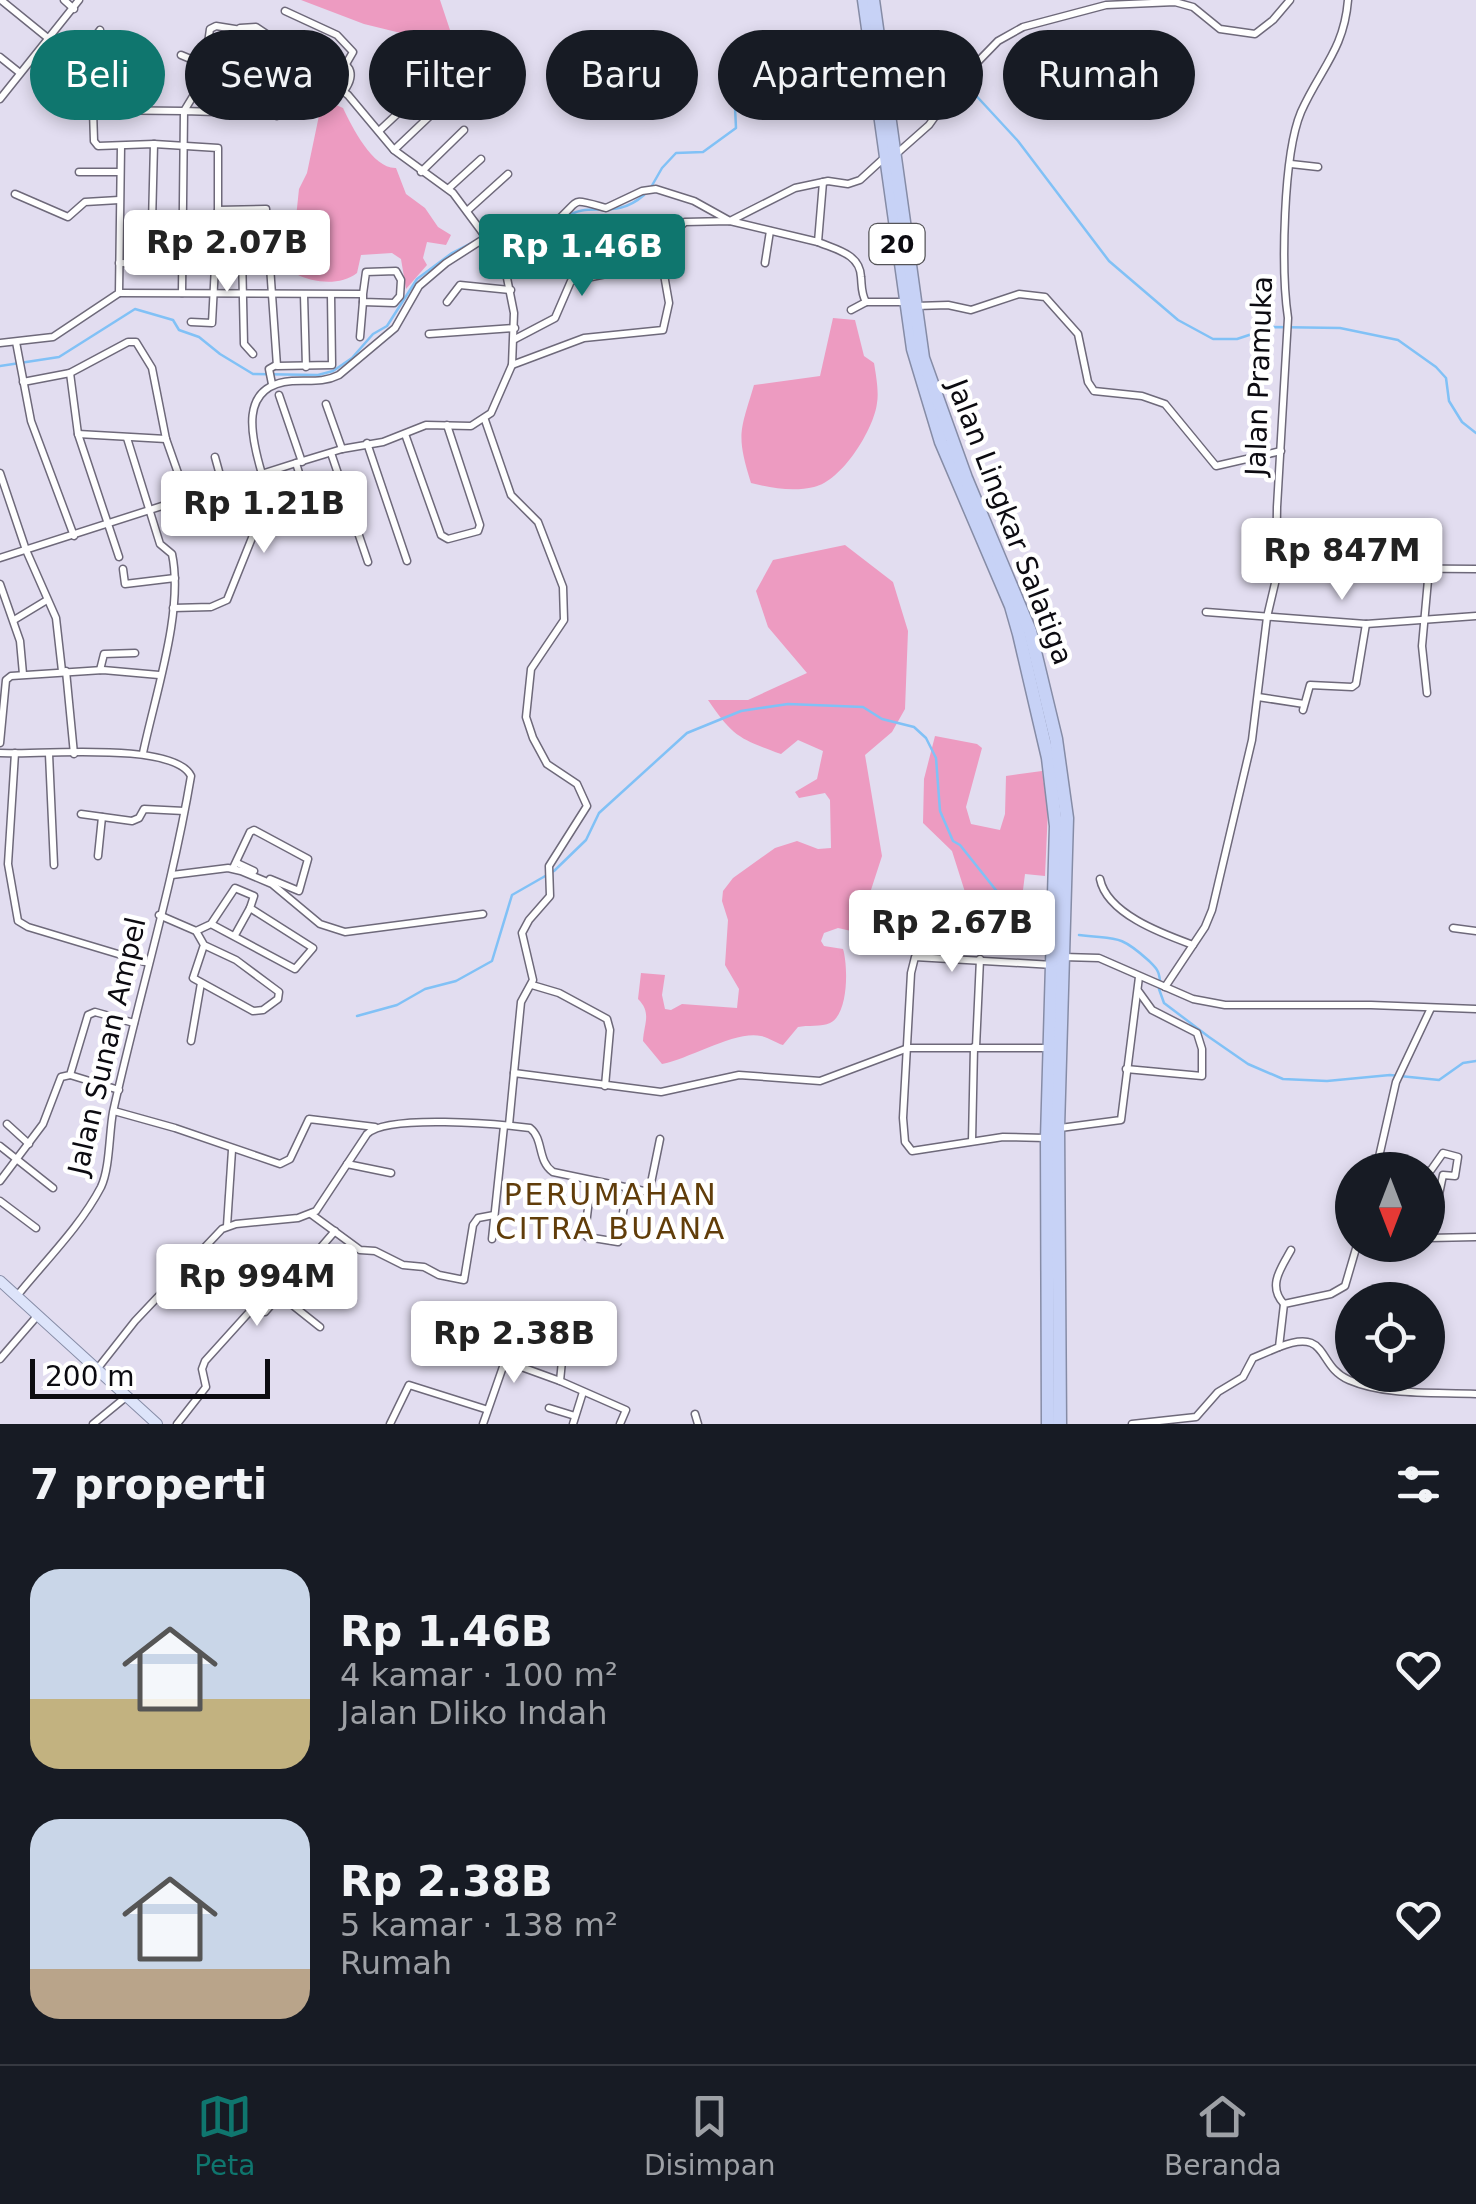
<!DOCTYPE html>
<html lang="id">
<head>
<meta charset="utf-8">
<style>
	body { margin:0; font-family:"DejaVu Sans",sans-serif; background:#242831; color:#f1f3f6; height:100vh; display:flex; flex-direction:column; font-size:38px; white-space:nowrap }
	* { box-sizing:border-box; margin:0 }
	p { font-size:32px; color:#9ea1a6 }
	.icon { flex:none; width:55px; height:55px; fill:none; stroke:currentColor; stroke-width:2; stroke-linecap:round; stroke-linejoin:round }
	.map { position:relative; height:1424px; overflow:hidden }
	.side { display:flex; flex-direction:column; background:#171b24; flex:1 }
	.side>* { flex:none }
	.hud { position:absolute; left:30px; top:30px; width:1418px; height:90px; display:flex; gap:20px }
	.needle { width:65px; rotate:180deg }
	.controls { position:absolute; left:1335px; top:1152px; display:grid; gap:20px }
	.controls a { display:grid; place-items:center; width:110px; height:110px; border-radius:50%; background:#171b24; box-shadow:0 5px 15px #0003; font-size:50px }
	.scale { position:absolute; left:30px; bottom:25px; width:240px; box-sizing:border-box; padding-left:10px; border:5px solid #0c0b11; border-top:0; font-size:28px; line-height:35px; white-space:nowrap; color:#0c0b11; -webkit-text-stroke:8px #fff; paint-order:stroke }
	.price { position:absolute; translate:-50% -85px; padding:0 22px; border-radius:10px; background:#fff; color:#222; font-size:32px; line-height:65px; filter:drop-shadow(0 2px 5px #0008) }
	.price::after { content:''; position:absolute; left:50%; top:60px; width:30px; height:22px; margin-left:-15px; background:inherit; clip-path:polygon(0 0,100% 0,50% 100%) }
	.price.on { background:#0f766e; color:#fff }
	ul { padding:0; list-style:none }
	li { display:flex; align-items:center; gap:30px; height:250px; padding:0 30px }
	li span { display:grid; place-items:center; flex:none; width:280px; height:200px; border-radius:30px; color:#555 }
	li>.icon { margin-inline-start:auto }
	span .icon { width:120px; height:120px; fill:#fffc; stroke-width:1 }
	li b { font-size:42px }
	h2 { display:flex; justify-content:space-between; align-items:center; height:120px; padding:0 30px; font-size:42px }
	.chip { padding:0 35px; border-radius:45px; background:#171b24; box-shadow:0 5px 15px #0003; font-size:35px; line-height:90px }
	.chip.on { background:#0f766e; color:#fff }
	.tab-bar { display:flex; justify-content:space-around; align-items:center; height:140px; border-top:2px solid #363941; background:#171b24; font-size:28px; color:#9ea1a6 }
	.tab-bar a { display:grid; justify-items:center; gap:5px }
	.tab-bar .on { color:#0f766e }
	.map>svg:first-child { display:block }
</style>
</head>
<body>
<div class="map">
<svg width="1476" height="1424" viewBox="0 0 1476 1424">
	<rect width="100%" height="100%" fill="#e2ddf0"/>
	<g fill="#ed9bc1">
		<path d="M 301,0 L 440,0 L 462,66 L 461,116 L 429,99 L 433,55 L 417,37 L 364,24 Z"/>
		<path d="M 330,102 L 343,108 C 352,127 373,169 396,168 L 406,194 L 425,208 L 438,227 L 451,235 L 446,245 L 427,242 L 423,258 L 427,265 L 406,289 L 401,259 L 392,253 L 361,255 L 357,273 C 340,286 314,283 296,274 L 291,239 L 295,227 L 299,189 L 307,173 L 321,106 Z"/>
		<path d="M 833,318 L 855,320 L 864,356 L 874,363 C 876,375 879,392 877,403 C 874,429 842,481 814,487 C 793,492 771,488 751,483 C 736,434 740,432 754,385 L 820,376 Z"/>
		<path d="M 845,545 L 893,582 L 908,631 L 905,709 L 892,732 L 865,755 L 882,856 L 870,893 L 878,906 L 917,903 L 965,892 L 952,851 L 923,823 L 924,779 L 935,736 L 977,744 L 982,748 L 966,807 L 971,824 L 1000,830 L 1005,814 L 1006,776 L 1042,771 L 1048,809 L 1045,876 L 1025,874 L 1022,898 L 1042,902 L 1041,951 L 1034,952 L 1023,935 L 1005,921 L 1005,914 L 995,909 L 986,915 L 969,912 L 966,905 C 953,904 940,908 933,919 C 908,926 895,913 876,917 L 869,935 L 838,928 L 824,933 L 821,941 L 824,946 L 843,949 C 848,965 849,1014 830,1023 C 822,1027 807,1025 798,1027 L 783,1045 C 776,1043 768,1037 761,1036 C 736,1030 689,1059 662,1064 L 643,1041 C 644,1023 652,1013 638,999 L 641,973 L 665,975 L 662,995 L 665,1009 L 671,1010 L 682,1004 L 737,1008 L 739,989 L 725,965 L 728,920 L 722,901 L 723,891 L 733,878 L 775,848 L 797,841 L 818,849 L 831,848 L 830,800 L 825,793 L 799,798 L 795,792 L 817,779 L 823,751 L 798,740 L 781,754 C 740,739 733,737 708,700 L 748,700 L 807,673 L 768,627 L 756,591 L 773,560 Z"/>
	</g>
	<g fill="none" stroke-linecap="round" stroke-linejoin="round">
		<g stroke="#81c1f6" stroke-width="2.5">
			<path d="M 892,42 L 913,48 L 940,63 L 970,89 L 1018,141 L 1109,261 L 1178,320 L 1213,339 L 1237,339 L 1273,327 L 1340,328 L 1398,340 L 1436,367 L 1446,378 L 1449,401 L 1462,422 L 1476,433"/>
			<path d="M 650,189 L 662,168 L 676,153 L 703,152 L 736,128 L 735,107 L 754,89 L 763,67 L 783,53 L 810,44 L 849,47"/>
			<path d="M 565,218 C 590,199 613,222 644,195"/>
			<path d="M 488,235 L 501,230 L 549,226"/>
			<path d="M 0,366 L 59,357 L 135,309 L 173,320 L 179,330 L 199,337 L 220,354 L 253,374 L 318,375 L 333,371 L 352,358 L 373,334 L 387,326 L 417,279 L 452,253 L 481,238"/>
			<path d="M 1079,935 C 1116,940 1118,933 1148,960 C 1156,968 1159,970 1160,981"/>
			<path d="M 1159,989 L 1164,1003 L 1209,1037 L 1248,1064 L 1283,1079 L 1327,1081 L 1390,1075 L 1439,1080 L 1463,1063 L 1476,1061"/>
			<path d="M 357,1016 L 397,1005 L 425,989 L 456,981 L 492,961 L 512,895 L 554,871 L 586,840 L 599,813 L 687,733 L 741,711 L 788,704 L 863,707 L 882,719 L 914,727 L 926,738 L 936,758 L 940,811 L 953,841 L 960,845 L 1003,899 L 1045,923"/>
		</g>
		<defs>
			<g id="street">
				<path d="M 1,0 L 49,39"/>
				<path d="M 64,0 L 74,9"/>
				<path d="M 285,11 L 337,35 L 353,52 L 346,64"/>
				<path d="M 240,28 L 256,27 L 271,37 L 271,81"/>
				<path d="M 46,44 L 80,69 L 83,102 L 93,110 L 184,111 L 198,88 L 208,80 L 333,84 L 348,95 L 394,150 L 453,193 L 482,232 L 520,222 L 554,223 C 583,200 566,197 606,208 L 642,191 L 656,189 L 694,201 L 730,221 L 795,188 L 828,181 L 848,184 L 860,180 L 884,158 L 894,156 L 929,125 L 964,76 L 998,41 L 1023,27 L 1106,5 L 1175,2 L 1193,7 L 1220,29 L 1255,34 L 1273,20 L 1290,0"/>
				<path d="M 272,50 C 293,51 374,50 344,91"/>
				<path d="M 181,55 L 205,65"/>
				<path d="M 0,57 L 20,73"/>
				<path d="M 74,65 L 100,30"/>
				<path d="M 208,80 L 205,65 L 210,29 L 216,26 L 241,30 L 237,80"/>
				<path d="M 276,81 L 277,116"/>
				<path d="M 0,99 L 79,0"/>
				<path d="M 93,110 L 94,141 L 98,146 L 154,144 L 218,148 L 218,210 L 266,209 L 277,366 L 332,365 L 331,295"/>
				<path d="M 379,131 L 411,101 L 418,101 L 434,112 L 394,150"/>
				<path d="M 1291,164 L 1318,167"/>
				<path d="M 79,172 L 120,172"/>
				<path d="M 421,172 L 464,130"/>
				<path d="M 448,189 L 481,159"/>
				<path d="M 15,194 L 68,217 L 85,202 L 119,200"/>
				<path d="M 241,210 L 244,344 L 253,354"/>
				<path d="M 467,211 L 508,174"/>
				<path d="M 818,242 C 837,250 860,254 861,277 C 862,287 861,293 866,302"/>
				<path d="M 119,263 L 181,264"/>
				<path d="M 151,263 L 154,144"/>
				<path d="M 765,263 L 770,231"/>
				<path d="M 119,293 L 363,294 L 366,272 L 396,271 L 401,280 L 400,296 L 394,303 L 363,302 L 363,294"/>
				<path d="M 182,293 L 184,111 L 248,113 L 251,82"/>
				<path d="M 304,295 L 306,367"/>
				<path d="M 447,302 L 460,285 L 511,290"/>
				<path d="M 916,306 L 948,305 L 971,310 L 1019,294 L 1045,297 L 1078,334 L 1088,382 L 1094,391 L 1142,396 L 1165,404 L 1216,466 L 1281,451"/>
				<path d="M 851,310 L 866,302 L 904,302"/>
				<path d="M 191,322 L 212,323 L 218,210"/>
				<path d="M 429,334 L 515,328"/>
				<path d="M 360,337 L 363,302"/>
				<path d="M 515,339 L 555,318 L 571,281 L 662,263"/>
				<path d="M 16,342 L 31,421 L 74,536"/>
				<path d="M 0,343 L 53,337 L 119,293 L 121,146"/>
				<path d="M 512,365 L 584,338 L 663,330 L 669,303 L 662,263 C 672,250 671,232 685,222 L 730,221 L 818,242 L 823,182"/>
				<path d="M 70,373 L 78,434 L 119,557"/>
				<path d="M 23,382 L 70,373 L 128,342 L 136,342 L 152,368 L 166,439 L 197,527"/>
				<path d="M 272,384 L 269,369 L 276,365"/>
				<path d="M 279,395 L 302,462"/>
				<path d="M 326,404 L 342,449"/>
				<path d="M 485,420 L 511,495 L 538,522 L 563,587 L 564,620 L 531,669 L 526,717 L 533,738 L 547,764 L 577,784 L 587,806 L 549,866 L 550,896 L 529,920 L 522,933 L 533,980 L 521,1002 L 514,1073"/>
				<path d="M 78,434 L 166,439"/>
				<path d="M 405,434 L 441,535 L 448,539 L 478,531 L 480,525 L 447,425"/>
				<path d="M 127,438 L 160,544 L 172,554 C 184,611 155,695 143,753"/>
				<path d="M 367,443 L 407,561"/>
				<path d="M 331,453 L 368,562"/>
				<path d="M 215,457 L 223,486"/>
				<path d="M 0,473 L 26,550 L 56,618 L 62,671"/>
				<path d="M 262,474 C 251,437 238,385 292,381 C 309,380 323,383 339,375 L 395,328 L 419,286 L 446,263 L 485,238"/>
				<path d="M 1276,546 L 1347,568 L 1476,569"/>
				<path d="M 0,558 L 296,463 L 342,449 L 383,442 L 426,425 L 471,426 L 491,413 L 512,365 L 514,313 L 505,268 L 482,232"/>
				<path d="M 123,569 L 125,584 L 175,578"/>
				<path d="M 0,584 L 20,641 L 23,674"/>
				<path d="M 173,608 L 211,607 L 227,600 L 266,503 L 284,506 L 289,495 L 303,486 L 296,463"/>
				<path d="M 1206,612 L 1366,624 L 1476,616"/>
				<path d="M 14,620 L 47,600"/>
				<path d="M 100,670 L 104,654 L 135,653"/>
				<path d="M 66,671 L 74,754"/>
				<path d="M 1427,693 L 1422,646 L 1429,569"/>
				<path d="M 1258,697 L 1304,704"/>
				<path d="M 1303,710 L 1310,685 L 1352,687 L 1356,684 L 1366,624"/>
				<path d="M 0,743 L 6,680 L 11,676 L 103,670 L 159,675"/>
				<path d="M 0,753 C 39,755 174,741 191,776 C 172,889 138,999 113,1112 C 109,1133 110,1168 101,1187 C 80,1227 45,1261 17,1296"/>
				<path d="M 15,753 L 8,864 L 18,921 L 28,927 L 148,963"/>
				<path d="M 49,754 L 54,865"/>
				<path d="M 81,814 L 132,821 L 139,818 L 144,809 L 184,811"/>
				<path d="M 98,856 L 102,817"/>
				<path d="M 237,863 L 254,871"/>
				<path d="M 233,868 L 250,832 L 254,830 L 308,859 L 299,891 L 270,879"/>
				<path d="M 172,875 L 228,868 L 241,871 L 272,884 L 320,924 L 345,932 L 483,914"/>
				<path d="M 1100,879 C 1107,914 1163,934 1193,945"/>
				<path d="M 159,915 L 196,931 L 204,945 L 236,960 L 279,992 L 278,999 L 263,1010 L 253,1011 L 193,978 L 204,945"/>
				<path d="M 1453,928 L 1476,931"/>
				<path d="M 196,931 L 211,924 L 235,888 L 254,896 L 250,908 L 313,948 L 295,969 L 211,924"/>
				<path d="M 235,935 L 250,908"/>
				<path d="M 1063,957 L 1099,958 L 1193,999 L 1225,1005 L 1371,1005 L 1476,1009"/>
				<path d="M 532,985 L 559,993 L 607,1019 L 610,1030 L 605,1086"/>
				<path d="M 1165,987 L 1205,927 L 1212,910 L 1252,740 L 1267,617 L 1276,579 L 1277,507 L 1288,318 C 1281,271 1283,155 1301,112 C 1320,69 1344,50 1348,0"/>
				<path d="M 191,1041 L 201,983"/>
				<path d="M 976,1047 L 980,959"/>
				<path d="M 1126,1069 L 1202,1076 L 1202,1049 L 1197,1033 L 1152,1010 L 1139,992"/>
				<path d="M 70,1075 L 119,1090"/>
				<path d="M 114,1111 L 175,1128 L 280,1164 L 290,1159 L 309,1119 L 375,1127"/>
				<path d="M 7,1124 L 29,1144"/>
				<path d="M 509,1125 L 514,1073 L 661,1092 L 739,1075 L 820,1081 L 908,1048 L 1049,1048"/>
				<path d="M 1060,1128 L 1121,1120 L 1139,977"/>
				<path d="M 1046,1138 L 1003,1137 L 912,1151 L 905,1142 L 903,1118 L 911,973 L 915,957 L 1053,965"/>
				<path d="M 972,1141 L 974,1047"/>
				<path d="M 0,1146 L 53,1188"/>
				<path d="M 347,1164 L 391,1173"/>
				<path d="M 1377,1165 L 1424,1170"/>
				<path d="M 1376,1170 L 1396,1082 L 1431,1008"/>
				<path d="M 1428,1171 L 1431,1170 L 1443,1153 L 1458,1157 L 1455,1176 L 1443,1175 L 1430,1238"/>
				<path d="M 0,1181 L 43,1124 L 61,1077 L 70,1075 L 88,1015 L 95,1012 L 134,1023"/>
				<path d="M 591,1183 L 585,1233 L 587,1237 L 618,1242 L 627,1189"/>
				<path d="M 0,1201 L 36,1228"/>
				<path d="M 311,1214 L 360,1250 L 375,1251 L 403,1265 L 424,1267 L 439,1275 L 464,1280 L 473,1225 L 478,1218 L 494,1215"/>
				<path d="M 227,1226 L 232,1150"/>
				<path d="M 1429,1238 L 1476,1237"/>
				<path d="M 492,1239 L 504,1126"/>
				<path d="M 281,1296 L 320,1327"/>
				<path d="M 1284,1304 C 1267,1286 1281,1268 1291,1250"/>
				<path d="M 581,1312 L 562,1361 L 560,1381 L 626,1410 L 620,1424"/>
				<path d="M 1279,1347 C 1330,1327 1316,1366 1349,1380 C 1386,1396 1436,1392 1476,1394"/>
				<path d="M 0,1359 L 38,1315"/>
				<path d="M 98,1368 L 135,1321 L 222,1229 L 236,1224 L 298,1218 L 316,1211 L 367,1134 C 387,1114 500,1124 530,1128 C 544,1139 537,1161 553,1172 L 644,1191 L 650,1188 L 660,1139"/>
				<path d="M 549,1408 L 575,1416"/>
				<path d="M 695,1414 L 698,1424"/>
				<path d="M 93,1424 L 126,1397"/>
				<path d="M 177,1424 L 206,1387 L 202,1369 L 205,1361 L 252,1309 L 265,1312 L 335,1231"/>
				<path d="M 390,1424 L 409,1385 L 485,1409"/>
				<path d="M 483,1424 L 505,1361 L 560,1381"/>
				<path d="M 573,1424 L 583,1392"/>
				<path d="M 1132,1424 L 1196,1417 L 1218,1392 L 1243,1377 L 1253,1358 L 1279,1347 L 1284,1304 L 1331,1294 L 1345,1286 L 1357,1245"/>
			</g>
			<path id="primary" d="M 0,1281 L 157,1424"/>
			<g id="highway">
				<path d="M 864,0 L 913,349 L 941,442 L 1011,606 L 1019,634 L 1048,758 L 1056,826 L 1047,1138 L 1048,1424"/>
				<path d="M 873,0 L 923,358 L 966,478 L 1030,631 L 1056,739 L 1067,818 L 1058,1128 L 1060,1424"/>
			</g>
		</defs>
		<use href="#street" stroke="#6e697a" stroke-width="9"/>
		<use href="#primary" stroke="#868ca6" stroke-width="12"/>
		<use href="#highway" stroke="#868ca6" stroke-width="15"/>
		<use href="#street" stroke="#fff" stroke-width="6"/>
		<use href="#primary" stroke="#dde4fa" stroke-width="10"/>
		<use href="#highway" stroke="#c7d2f6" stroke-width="12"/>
	</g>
	<g text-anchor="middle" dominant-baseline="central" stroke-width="9" stroke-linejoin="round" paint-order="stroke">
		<rect fill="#fff" stroke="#555458" stroke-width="2.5" x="869.5" y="224" width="55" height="40" rx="8"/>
		<g font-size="25" font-weight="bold" fill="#0c0b11">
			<text x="897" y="244">20</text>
		</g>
		<g font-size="28" fill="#0c0b11" stroke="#fff">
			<text transform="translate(1259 376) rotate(-88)">Jalan Pramuka</text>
			<text transform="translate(1010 522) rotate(69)">Jalan Lingkar Salatiga</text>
			<text transform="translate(107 1046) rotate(-77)">Jalan Sunan Ampel</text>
		</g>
		<g font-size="30" letter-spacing="2.5" fill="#613d0a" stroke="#fff">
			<text x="611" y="1194">PERUMAHAN<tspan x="611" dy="34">CITRA BUANA</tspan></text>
		</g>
	</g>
</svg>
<div class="controls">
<a><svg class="needle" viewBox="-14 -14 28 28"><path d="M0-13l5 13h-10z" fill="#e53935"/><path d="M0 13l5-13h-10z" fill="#9ea1a6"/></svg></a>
<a><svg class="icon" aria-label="locate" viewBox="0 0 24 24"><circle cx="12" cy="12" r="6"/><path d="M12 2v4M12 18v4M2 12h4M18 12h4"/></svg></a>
</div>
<div class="scale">200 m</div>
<b class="price" style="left:227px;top:295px">Rp 2.07B</b>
<b class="price on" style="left:582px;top:299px">Rp 1.46B</b>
<b class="price" style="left:264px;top:556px">Rp 1.21B</b>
<b class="price" style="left:1342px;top:603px">Rp 847M</b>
<b class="price" style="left:952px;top:975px">Rp 2.67B</b>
<b class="price" style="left:257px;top:1329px">Rp 994M</b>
<b class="price" style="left:514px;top:1386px">Rp 2.38B</b>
<div class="hud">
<a class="chip on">Beli</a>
<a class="chip">Sewa</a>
<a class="chip">Filter</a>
<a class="chip">Baru</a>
<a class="chip">Apartemen</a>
<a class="chip">Rumah</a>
</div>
</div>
<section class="side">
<h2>7 properti<svg class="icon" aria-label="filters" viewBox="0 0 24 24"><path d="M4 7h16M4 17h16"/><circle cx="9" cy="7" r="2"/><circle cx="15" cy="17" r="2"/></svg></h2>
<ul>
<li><span style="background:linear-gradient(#c9d6e8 65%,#c2b280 0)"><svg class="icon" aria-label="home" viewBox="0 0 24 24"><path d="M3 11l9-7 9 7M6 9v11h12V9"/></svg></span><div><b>Rp 1.46B</b><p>4 kamar · 100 m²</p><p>Jalan Dliko Indah</p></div><svg class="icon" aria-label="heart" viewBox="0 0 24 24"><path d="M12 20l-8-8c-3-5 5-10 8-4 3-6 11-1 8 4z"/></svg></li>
<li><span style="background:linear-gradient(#c9d6e8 75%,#b9a48a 0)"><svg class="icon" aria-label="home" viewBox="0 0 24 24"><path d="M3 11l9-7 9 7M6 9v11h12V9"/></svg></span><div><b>Rp 2.38B</b><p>5 kamar · 138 m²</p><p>Rumah</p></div><svg class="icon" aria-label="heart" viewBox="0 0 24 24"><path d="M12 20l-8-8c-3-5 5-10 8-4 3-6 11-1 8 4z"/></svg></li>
</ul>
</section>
<nav class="tab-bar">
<a class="on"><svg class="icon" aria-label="map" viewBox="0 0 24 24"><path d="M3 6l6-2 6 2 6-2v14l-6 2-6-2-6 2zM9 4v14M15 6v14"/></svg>Peta</a>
<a><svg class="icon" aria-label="saved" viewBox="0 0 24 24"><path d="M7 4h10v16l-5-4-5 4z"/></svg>Disimpan</a>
<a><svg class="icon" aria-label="home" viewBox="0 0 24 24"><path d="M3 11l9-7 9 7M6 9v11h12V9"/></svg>Beranda</a>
</nav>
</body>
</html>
